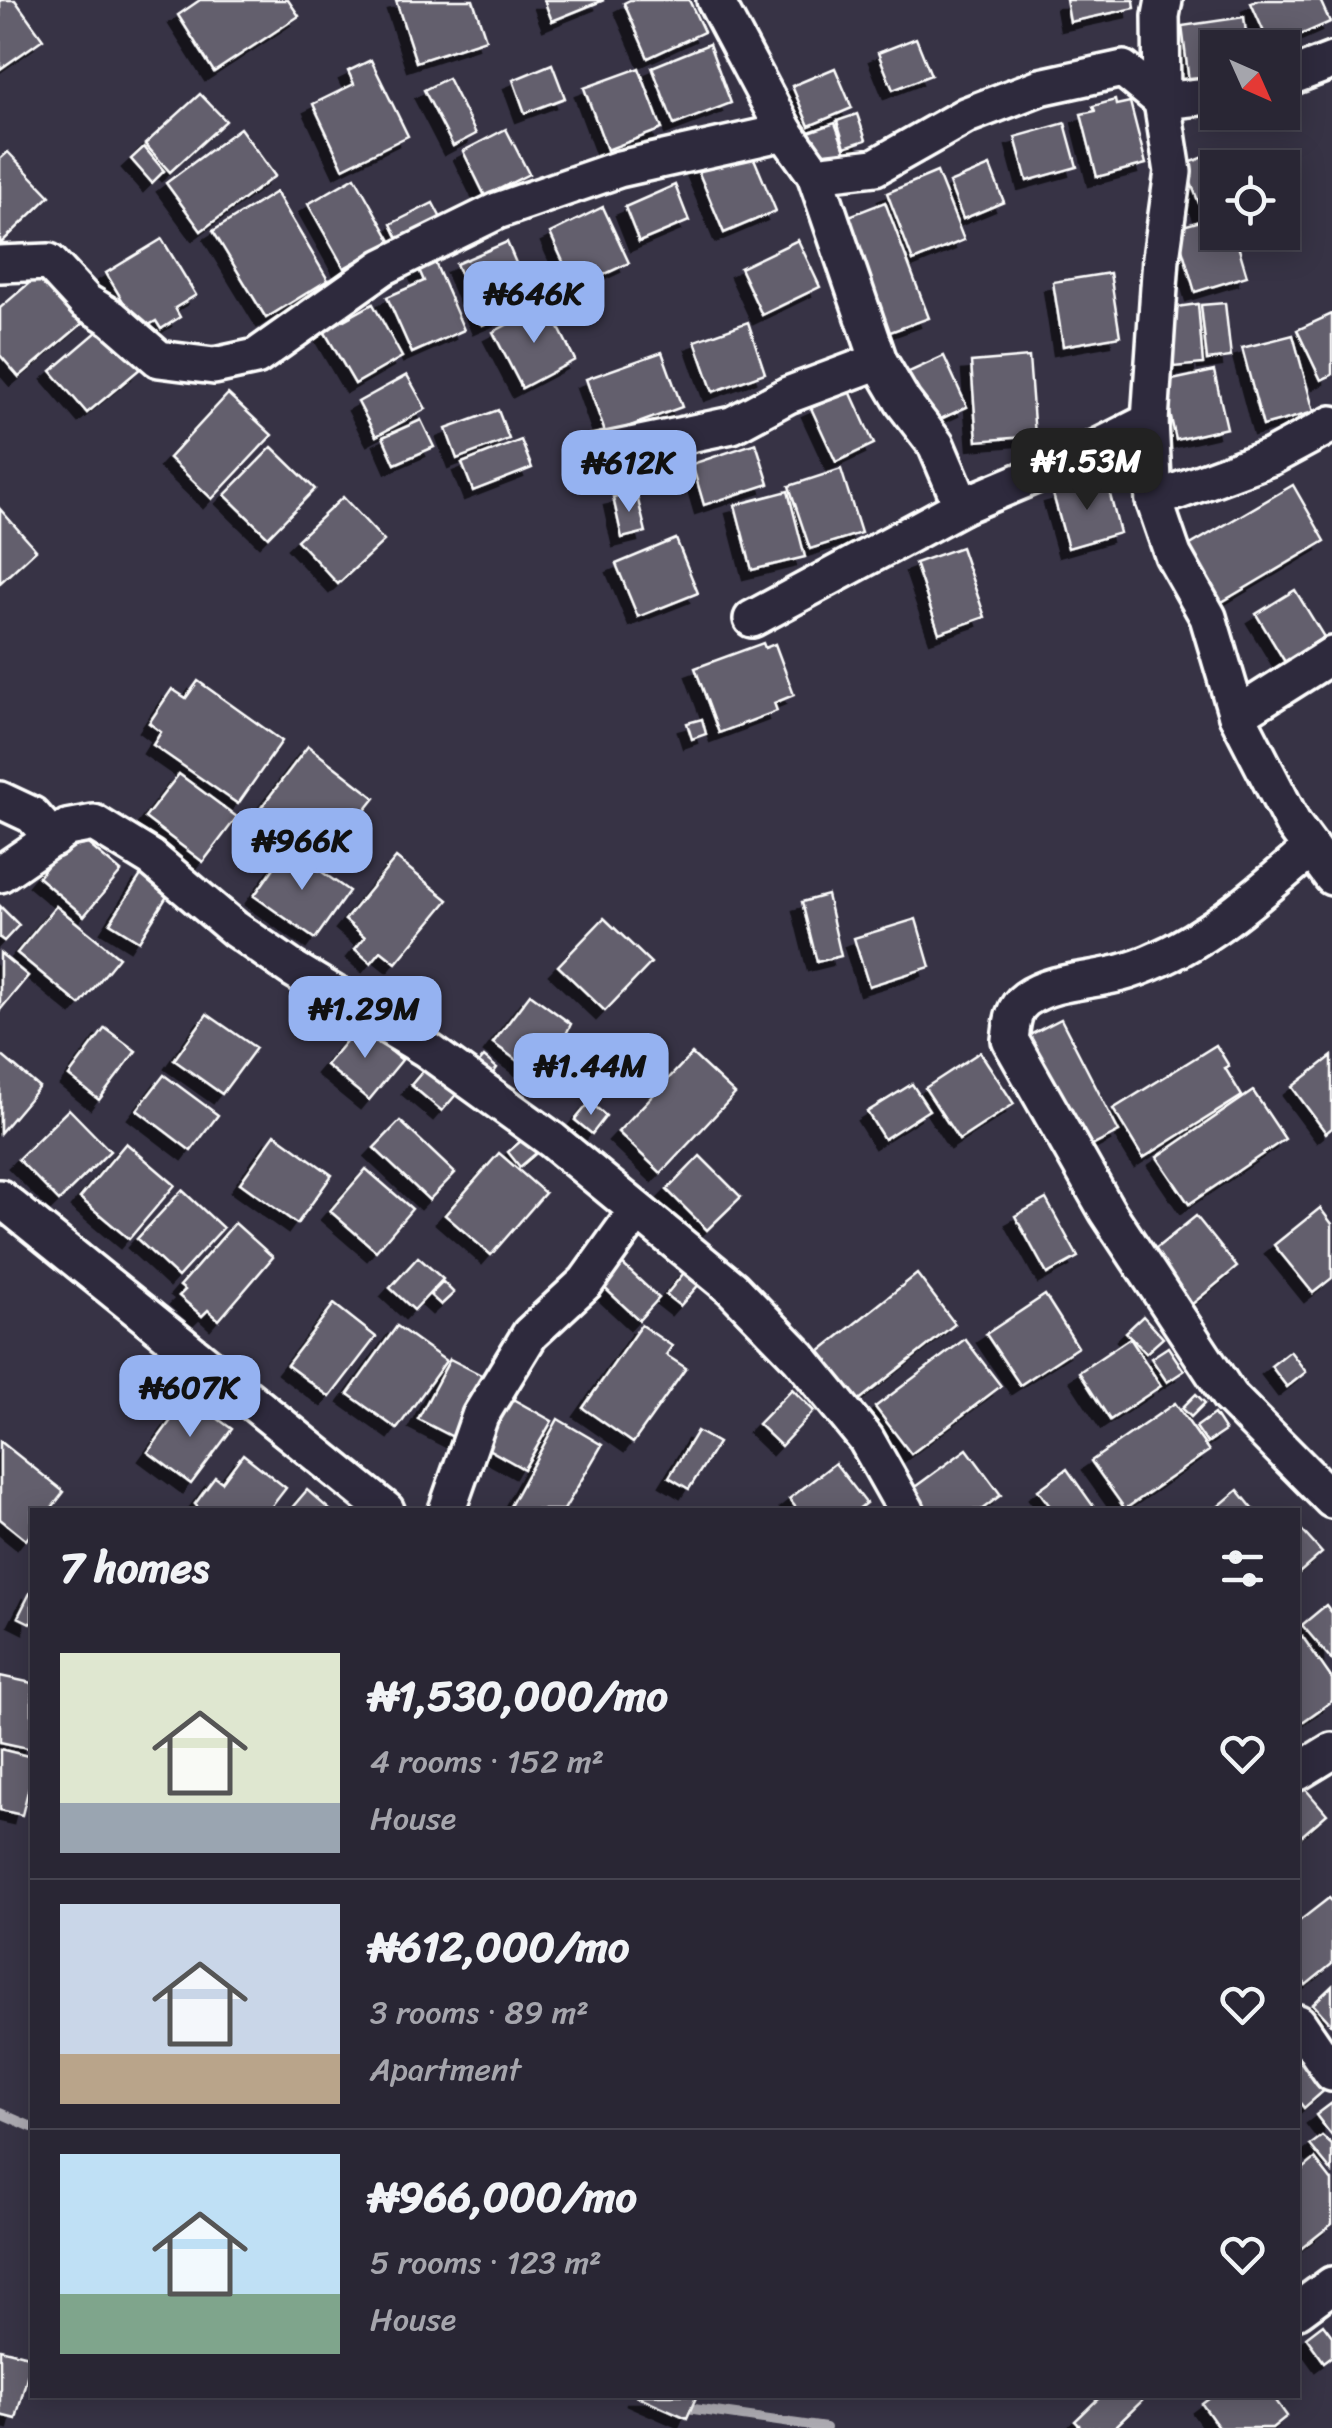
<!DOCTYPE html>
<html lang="en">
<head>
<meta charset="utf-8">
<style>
	body { margin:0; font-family:Sriracha,sans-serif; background:#353240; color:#f1f3f6; height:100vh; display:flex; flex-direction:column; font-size:38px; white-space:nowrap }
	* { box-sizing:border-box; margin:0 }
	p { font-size:32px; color:#a5a5ac }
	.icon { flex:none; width:55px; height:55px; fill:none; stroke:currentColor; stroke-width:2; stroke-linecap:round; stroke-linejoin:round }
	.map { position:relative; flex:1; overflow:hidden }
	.side { position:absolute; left:30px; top:1508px; width:1270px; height:890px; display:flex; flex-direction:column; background:#292634; border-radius:0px; box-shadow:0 5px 25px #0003,0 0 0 2px #45434f }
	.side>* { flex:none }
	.needle { width:65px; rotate:135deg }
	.tools { position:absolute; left:1200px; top:30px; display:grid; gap:20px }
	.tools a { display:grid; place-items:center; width:100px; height:100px; border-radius:0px; background:#292634; box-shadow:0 5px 25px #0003,0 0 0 2px #45434f; font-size:50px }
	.price { position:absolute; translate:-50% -85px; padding:0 22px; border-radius:20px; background:#95b2f1; color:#111; font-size:32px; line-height:65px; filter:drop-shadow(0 2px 5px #0008) }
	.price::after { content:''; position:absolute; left:50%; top:60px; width:30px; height:22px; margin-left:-15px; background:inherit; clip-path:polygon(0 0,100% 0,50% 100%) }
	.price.current { background:#222; color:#fff }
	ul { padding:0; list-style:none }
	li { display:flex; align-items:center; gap:30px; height:250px; padding:0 30px }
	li+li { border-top:2px solid #45434f }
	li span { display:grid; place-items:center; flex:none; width:280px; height:200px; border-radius:0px; color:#555 }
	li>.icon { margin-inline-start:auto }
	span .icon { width:120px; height:120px; fill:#fffc; stroke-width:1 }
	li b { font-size:42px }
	h2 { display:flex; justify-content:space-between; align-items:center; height:120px; padding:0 30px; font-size:42px }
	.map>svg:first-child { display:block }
</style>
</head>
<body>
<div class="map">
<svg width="1332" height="2428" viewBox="0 0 1332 2428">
	<defs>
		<filter id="shadow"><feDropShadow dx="-9" dy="9" stdDeviation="0" flood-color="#0009"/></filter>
	</defs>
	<rect width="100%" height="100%" fill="#373345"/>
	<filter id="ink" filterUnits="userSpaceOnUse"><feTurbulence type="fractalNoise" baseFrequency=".01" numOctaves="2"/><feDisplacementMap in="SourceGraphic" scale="20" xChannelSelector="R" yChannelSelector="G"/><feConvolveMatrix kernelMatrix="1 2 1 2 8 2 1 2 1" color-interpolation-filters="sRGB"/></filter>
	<g filter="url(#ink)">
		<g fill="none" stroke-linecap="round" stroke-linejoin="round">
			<g stroke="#adabb2" stroke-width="10">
				<path d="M 0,2113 L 32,2127"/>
				<path d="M 680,2407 L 826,2428"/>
			</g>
		</g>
		<g fill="#635f6d" stroke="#fff" stroke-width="2.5" filter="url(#shadow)">
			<path d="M 0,0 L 15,0 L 43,39 L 0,69 Z"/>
			<path d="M 200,0 L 288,0 L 299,16 L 214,72 L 178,15 Z"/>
			<path d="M 400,0 L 473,0 L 486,39 L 416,62 L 396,1 Z"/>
			<path d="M 544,0 L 604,0 L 552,21 Z"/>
			<path d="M 630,0 L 689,0 L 704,32 L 648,58 L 624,3 Z"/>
			<path d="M 1066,0 L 1134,0 L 1135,8 L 1070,22 Z"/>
			<path d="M 1258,0 L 1320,0 L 1330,22 L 1271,48 L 1251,3 Z"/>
			<path d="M 1244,17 L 1248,48 L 1218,48 L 1218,86 L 1190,90 L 1182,26 Z"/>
			<path d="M 916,38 L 931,75 L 893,90 L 878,53 Z"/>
			<path d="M 709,44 L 731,103 L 674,125 L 652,67 Z"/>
			<path d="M 371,60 L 408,136 L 343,168 L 313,104 L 354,84 L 348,71 Z"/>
			<path d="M 552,64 L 565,98 L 525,113 L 513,80 Z"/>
			<path d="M 639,68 L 662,129 L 607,150 L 584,88 Z"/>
			<path d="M 835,68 L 852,108 L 809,126 L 792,86 Z"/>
			<path d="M 448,78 L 476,134 L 453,146 L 424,90 Z"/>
			<path d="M 200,94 L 226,121 L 170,172 L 145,144 Z"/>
			<path d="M 1115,100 L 1116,105 L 1130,102 L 1146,164 L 1097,177 L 1081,114 L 1095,111 L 1093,106 Z"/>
			<path d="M 857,114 L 866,140 L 845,147 L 837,121 Z"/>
			<path d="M 835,123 L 845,150 L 816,161 L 806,133 Z"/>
			<path d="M 1065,123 L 1077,167 L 1027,181 L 1015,137 Z"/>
			<path d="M 240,128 L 275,176 L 201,231 L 166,183 Z"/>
			<path d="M 506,129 L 529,174 L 485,196 L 463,151 Z"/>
			<path d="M 748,144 L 776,211 L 724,233 L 696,166 Z"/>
			<path d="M 144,147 L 164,171 L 152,183 L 131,159 Z"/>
			<path d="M 8,152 L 50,196 L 0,244 L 0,159 Z"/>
			<path d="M 1204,157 L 1218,190 L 1218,211 L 1204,216 L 1184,165 Z"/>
			<path d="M 990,166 L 1004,202 L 963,219 L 949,183 Z"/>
			<path d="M 937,172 L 964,240 L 913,261 L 887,193 Z"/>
			<path d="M 355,177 L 391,241 L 344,268 L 308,204 Z"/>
			<path d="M 675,185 L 689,221 L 639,242 L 625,207 Z"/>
			<path d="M 276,192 L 328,280 L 266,318 L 213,231 Z"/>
			<path d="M 885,202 L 929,318 L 882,335 L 839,220 Z"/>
			<path d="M 433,203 L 444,224 L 401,245 L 391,224 Z"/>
			<path d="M 603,207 L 629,263 L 575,288 L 550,233 Z"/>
			<path d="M 1218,216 L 1218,232 L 1234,232 L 1247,276 L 1195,292 L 1176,228 Z"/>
			<path d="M 162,239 L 196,295 L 175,308 L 180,317 L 161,329 L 156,321 L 140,330 L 106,273 Z"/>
			<path d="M 798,240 L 820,287 L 762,315 L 740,268 Z"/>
			<path d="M 507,242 L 533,303 L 482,325 L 456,264 Z"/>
			<path d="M 433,258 L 464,330 L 412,353 L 387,297 L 424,281 L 417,265 Z"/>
			<path d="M 42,272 L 84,322 L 19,377 L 0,355 L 0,308 Z"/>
			<path d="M 1110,273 L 1120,336 L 1063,346 L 1053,282 Z"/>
			<path d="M 1225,303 L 1231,357 L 1207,360 L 1201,305 Z"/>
			<path d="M 373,304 L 402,357 L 355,384 L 324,331 Z"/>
			<path d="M 547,304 L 575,360 L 522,388 L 493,332 Z"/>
			<path d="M 1198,304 L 1203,364 L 1174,367 L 1169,308 Z"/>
			<path d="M 1332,314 L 1332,375 L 1321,380 L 1297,330 Z"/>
			<path d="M 748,322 L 765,373 L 713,392 L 695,341 Z"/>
			<path d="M 105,325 L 141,368 L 87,413 L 51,371 Z"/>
			<path d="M 1293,335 L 1314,412 L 1263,426 L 1242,348 Z"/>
			<path d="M 662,352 L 682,407 L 606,435 L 586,379 Z"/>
			<path d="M 944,356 L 967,407 L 923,427 L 900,376 Z"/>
			<path d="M 1029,357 L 1035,436 L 977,441 L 971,362 Z"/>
			<path d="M 1214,371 L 1227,428 L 1176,440 L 1163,382 Z"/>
			<path d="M 407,375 L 426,409 L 376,436 L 358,402 Z"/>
			<path d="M 850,391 L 874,444 L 836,462 L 811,408 Z"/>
			<path d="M 228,394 L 272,435 L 212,499 L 169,458 Z"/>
			<path d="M 498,410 L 509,439 L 457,459 L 446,429 Z"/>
			<path d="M 421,420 L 434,447 L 395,464 L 383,437 Z"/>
			<path d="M 521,440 L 532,468 L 473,491 L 462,463 Z"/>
			<path d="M 756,443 L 769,484 L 704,505 L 692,464 Z"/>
			<path d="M 272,447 L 315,489 L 268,537 L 225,495 Z"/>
			<path d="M 841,469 L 861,533 L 810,549 L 789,486 Z"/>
			<path d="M 1106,479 L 1120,533 L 1068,548 L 1053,494 Z"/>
			<path d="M 1293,485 L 1325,541 L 1220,603 L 1187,547 Z"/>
			<path d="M 788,491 L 805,557 L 752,570 L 735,505 Z"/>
			<path d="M 636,492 L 646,532 L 622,538 L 613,497 Z"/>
			<path d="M 343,497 L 384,541 L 338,584 L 297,540 Z"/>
			<path d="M 0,509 L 36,550 L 0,583 Z"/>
			<path d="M 676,539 L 698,593 L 638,617 L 616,564 Z"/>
			<path d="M 961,547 L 985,617 L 939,633 L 915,563 Z"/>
			<path d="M 1295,590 L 1324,637 L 1285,662 L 1256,614 Z"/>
			<path d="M 763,643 L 765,648 L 775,644 L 794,695 L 774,703 L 777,711 L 719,733 L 695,668 Z"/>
			<path d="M 198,681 L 282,741 L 238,804 L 153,745 L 161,732 L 149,723 L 172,689 L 186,698 Z"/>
			<path d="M 702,719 L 706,734 L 692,739 L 687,723 Z"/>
			<path d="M 308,746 L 375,798 L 326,860 L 260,809 Z"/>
			<path d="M 179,774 L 237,817 L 203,862 L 145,818 Z"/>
			<path d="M 75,833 L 121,872 L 84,916 L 38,877 Z"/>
			<path d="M 288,848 L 349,891 L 315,939 L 254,896 Z"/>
			<path d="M 396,858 L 448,900 L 396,963 L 381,951 L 371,963 L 355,949 L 365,937 L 345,920 Z"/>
			<path d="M 143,872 L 171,890 L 139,941 L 110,923 Z"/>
			<path d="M 827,895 L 841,956 L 817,962 L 802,902 Z"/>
			<path d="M 0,906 L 19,925 L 4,941 L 0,938 Z"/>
			<path d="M 56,906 L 119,957 L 80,1005 L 17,953 Z"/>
			<path d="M 604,918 L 651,963 L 605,1011 L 558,966 Z"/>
			<path d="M 916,919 L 930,967 L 869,986 L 854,938 Z"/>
			<path d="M 0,953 L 28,976 L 0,1010 Z"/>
			<path d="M 530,994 L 571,1024 L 555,1057 L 534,1073 L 493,1043 Z"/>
			<path d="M 207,1014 L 256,1048 L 222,1094 L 174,1060 Z"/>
			<path d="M 1061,1019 L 1119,1132 L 1080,1152 L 1022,1039 Z"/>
			<path d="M 363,1021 L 390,1044 L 387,1048 L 402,1060 L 369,1100 L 326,1065 Z"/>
			<path d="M 105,1028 L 136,1051 L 99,1100 L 69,1076 Z"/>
			<path d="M 1216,1045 L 1229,1066 L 1225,1068 L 1242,1096 L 1143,1158 L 1113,1109 Z"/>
			<path d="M 980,1052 L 1014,1104 L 959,1140 L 925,1088 Z"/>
			<path d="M 0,1054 L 39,1087 L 0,1133 Z"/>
			<path d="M 692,1054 L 735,1094 L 661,1173 L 618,1132 Z"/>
			<path d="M 1332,1056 L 1332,1128 L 1326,1133 L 1292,1087 Z"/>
			<path d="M 484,1057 L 497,1068 L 489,1079 L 475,1067 Z"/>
			<path d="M 429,1064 L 460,1090 L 442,1111 L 411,1085 Z"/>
			<path d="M 164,1075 L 218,1115 L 191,1151 L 137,1110 Z"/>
			<path d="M 912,1084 L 929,1110 L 884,1139 L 867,1112 Z"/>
			<path d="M 1253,1091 L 1285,1139 L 1189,1204 L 1157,1157 Z"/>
			<path d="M 590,1102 L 606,1116 L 592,1134 L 575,1120 Z"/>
			<path d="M 69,1109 L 110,1151 L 59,1201 L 18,1159 Z"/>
			<path d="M 400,1121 L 455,1173 L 429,1200 L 374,1148 Z"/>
			<path d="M 275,1134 L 332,1175 L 297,1224 L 240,1183 Z"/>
			<path d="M 529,1134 L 541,1149 L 520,1167 L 508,1152 Z"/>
			<path d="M 126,1143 L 175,1185 L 129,1239 L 80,1198 Z"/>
			<path d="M 499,1153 L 545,1193 L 491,1255 L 445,1215 Z"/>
			<path d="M 700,1156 L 741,1197 L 707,1230 L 667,1190 Z"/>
			<path d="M 366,1169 L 412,1209 L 376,1251 L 330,1211 Z"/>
			<path d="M 182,1190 L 223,1228 L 178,1277 L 137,1239 Z"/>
			<path d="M 1046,1199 L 1078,1257 L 1047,1274 L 1015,1216 Z"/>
			<path d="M 1320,1208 L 1332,1224 L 1332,1278 L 1313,1293 L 1274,1245 Z"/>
			<path d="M 1196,1216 L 1237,1267 L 1191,1305 L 1149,1254 Z"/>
			<path d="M 235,1223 L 273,1257 L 219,1320 L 208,1310 L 202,1316 L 179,1296 L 185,1290 L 180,1286 Z"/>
			<path d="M 418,1257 L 443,1279 L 414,1310 L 390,1288 Z"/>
			<path d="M 618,1260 L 659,1298 L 639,1320 L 597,1281 Z"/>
			<path d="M 687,1269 L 701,1282 L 680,1306 L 666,1295 Z"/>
			<path d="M 917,1274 L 955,1324 L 858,1401 L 819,1352 Z"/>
			<path d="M 443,1282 L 454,1293 L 441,1305 L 430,1295 Z"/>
			<path d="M 1045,1295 L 1078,1347 L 1020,1385 L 986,1334 Z"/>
			<path d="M 334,1304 L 376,1337 L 330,1397 L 287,1365 Z"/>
			<path d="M 1143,1316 L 1163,1338 L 1146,1353 L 1126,1332 Z"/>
			<path d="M 641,1325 L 672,1346 L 666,1355 L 686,1368 L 633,1443 L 583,1408 Z"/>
			<path d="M 397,1326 L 446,1361 L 397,1429 L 348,1394 Z"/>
			<path d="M 1130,1338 L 1161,1386 L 1110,1420 L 1079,1372 Z"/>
			<path d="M 965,1339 L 1001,1386 L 911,1454 L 875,1407 Z"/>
			<path d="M 1168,1347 L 1184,1371 L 1167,1382 L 1151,1358 Z"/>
			<path d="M 1290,1351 L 1306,1372 L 1287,1387 L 1271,1366 Z"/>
			<path d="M 450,1359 L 495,1382 L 463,1442 L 418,1419 Z"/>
			<path d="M 792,1389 L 814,1411 L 781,1446 L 758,1424 Z"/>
			<path d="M 502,1393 L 552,1421 L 524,1469 L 474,1441 Z"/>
			<path d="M 1196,1394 L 1205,1403 L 1191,1417 L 1182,1408 Z"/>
			<path d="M 188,1397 L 232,1429 L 191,1484 L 148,1452 Z"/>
			<path d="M 1175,1403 L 1209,1451 L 1125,1509 L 1091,1461 Z"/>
			<path d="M 1214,1414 L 1225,1431 L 1207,1443 L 1196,1427 Z"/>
			<path d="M 558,1419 L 602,1445 L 564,1510 L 508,1510 Z"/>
			<path d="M 697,1431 L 718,1443 L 689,1489 L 669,1477 Z"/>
			<path d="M 0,1441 L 64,1492 L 50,1510 L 32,1510 L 32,1532 L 26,1540 L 0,1519 Z"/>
			<path d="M 967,1449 L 1001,1495 L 981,1510 L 927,1510 L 912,1489 Z"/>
			<path d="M 243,1454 L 286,1488 L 269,1510 L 200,1510 L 195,1504 L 215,1477 L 222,1482 Z"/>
			<path d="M 835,1463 L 866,1503 L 857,1510 L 798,1510 L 789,1499 Z"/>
			<path d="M 1067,1469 L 1096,1510 L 1053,1510 L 1038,1490 Z"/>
			<path d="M 307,1490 L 330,1510 L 290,1510 Z"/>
			<path d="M 1238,1490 L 1254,1510 L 1214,1510 Z"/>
			<path d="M 1298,1526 L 1322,1553 L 1298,1574 Z"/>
			<path d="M 32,1589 L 32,1624 L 18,1617 Z"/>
			<path d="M 1326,1605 L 1332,1613 L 1332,1660 L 1302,1625 Z"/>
			<path d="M 1302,1636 L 1332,1679 L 1332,1701 L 1298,1725 L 1298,1639 Z"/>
			<path d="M 0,1676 L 32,1683 L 32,1749 L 0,1742 Z"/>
			<path d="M 0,1749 L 32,1757 L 32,1775 L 22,1815 L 0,1810 Z"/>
			<path d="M 1301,1784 L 1327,1814 L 1298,1839 L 1298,1787 Z"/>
			<path d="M 1329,1898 L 1332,1901 L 1332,1964 L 1306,1985 L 1298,1974 L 1298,1922 Z"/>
			<path d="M 1332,1986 L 1332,2025 L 1313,2004 Z"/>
			<path d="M 1298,2052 L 1328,2087 L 1304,2108 L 1298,2100 Z"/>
			<path d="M 1332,2103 L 1332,2136 L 1316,2115 Z"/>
			<path d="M 1322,2136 L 1332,2145 L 1332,2172 L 1310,2145 Z"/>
			<path d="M 1315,2159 L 1332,2181 L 1332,2224 L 1298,2251 L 1298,2173 Z"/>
			<path d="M 1323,2324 L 1332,2336 L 1332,2356 L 1324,2362 L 1306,2337 Z"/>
			<path d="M 0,2349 L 32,2357 L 16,2419 L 0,2415 Z"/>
			<path d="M 635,2395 L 697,2395 L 687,2418 Z"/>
			<path d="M 1102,2395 L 1136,2395 L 1142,2401 L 1114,2428 L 1082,2428 L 1075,2421 Z"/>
			<path d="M 1214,2395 L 1272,2395 L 1287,2416 L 1272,2428 L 1219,2428 L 1202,2404 Z"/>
		</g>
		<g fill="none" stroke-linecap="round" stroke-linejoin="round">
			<defs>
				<g id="minor">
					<path d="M 715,0 L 785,132 L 815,174 L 879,361 L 903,402 L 936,445 L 962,506"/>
					<path d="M 1164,0 L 1161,16 L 1162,101 L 1173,172 L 1161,258 L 1150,421 L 1154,500 L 1173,555 L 1208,617 L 1237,715 L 1293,824 L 1332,877"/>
					<path d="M 1282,80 L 1332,61"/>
					<path d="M 815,174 L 875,167 L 967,115 L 1040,87 L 1123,69 L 1162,101 L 1218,95"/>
					<path d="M 0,264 L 49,262 L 86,302 L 112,318 L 159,359 L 214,366 L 256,357 L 383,267 L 497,211 L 619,169 L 785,132"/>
					<path d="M 593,454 L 732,425 L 788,395 L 879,361"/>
					<path d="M 1154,500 L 1271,457 L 1332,424"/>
					<path d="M 752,619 L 962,506 L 1085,454 L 1150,421"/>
					<path d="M 1237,715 L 1332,655"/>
					<path d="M 0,800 L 32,815 L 53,839"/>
					<path d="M 1311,849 C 1254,897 1202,947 1128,971 C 1094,982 1055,979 1026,999 C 1012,1009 1012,1025 1010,1040 L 1107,1211 L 1229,1396 L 1332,1500"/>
					<path d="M 0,874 L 67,828 L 94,823 L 151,858 L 235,929 L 293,969 L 426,1049 L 552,1140 L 732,1288 L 799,1357 L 866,1439 L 906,1510"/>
					<path d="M 0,1198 L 386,1510"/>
					<path d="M 447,1510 L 480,1416 L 530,1334 L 586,1282 L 637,1211"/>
					<path d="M 1298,1772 L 1332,1751"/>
					<path d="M 1298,2023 L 1332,2073"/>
					<path d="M 1298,2310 L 1332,2285"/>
				</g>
			</defs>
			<use href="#minor" stroke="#fff" stroke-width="42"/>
			<use href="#minor" stroke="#2f2a3d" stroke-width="35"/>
		</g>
	</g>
</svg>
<div class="tools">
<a><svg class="needle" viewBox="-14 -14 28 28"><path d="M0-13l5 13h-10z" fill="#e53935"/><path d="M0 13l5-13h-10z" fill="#a5a5ac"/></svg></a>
<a><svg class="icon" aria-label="locate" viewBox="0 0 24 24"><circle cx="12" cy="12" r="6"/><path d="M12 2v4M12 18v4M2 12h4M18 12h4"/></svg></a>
</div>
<b class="price" style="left:534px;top:346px">₦646K</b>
<b class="price current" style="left:1087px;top:513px">₦1.53M</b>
<b class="price" style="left:629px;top:515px">₦612K</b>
<b class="price" style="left:302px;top:893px">₦966K</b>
<b class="price" style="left:365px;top:1061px">₦1.29M</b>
<b class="price" style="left:591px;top:1118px">₦1.44M</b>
<b class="price" style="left:190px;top:1440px">₦607K</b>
<section class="side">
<h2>7 homes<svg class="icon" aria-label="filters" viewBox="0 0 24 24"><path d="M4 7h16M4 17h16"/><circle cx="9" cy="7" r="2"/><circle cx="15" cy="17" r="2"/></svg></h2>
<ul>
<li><span style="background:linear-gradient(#dfe7d0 75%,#9aa5b1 0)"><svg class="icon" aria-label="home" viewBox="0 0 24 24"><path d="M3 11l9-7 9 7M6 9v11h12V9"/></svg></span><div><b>₦1,530,000/mo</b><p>4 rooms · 152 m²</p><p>House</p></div><svg class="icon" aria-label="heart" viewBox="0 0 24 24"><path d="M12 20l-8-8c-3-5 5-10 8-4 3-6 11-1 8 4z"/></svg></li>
<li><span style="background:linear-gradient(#c9d6e8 75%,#b9a48a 0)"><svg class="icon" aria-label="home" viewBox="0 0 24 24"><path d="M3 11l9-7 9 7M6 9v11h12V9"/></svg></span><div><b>₦612,000/mo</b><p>3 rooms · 89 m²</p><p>Apartment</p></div><svg class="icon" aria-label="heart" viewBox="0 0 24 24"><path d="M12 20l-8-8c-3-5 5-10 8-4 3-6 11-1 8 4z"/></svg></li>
<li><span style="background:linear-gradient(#bfe0f5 70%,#7fa58c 0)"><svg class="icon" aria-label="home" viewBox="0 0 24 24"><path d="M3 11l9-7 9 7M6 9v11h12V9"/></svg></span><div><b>₦966,000/mo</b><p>5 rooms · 123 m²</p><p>House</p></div><svg class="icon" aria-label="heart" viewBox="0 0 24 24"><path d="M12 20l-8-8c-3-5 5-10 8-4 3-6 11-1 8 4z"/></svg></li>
</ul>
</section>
</div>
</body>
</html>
